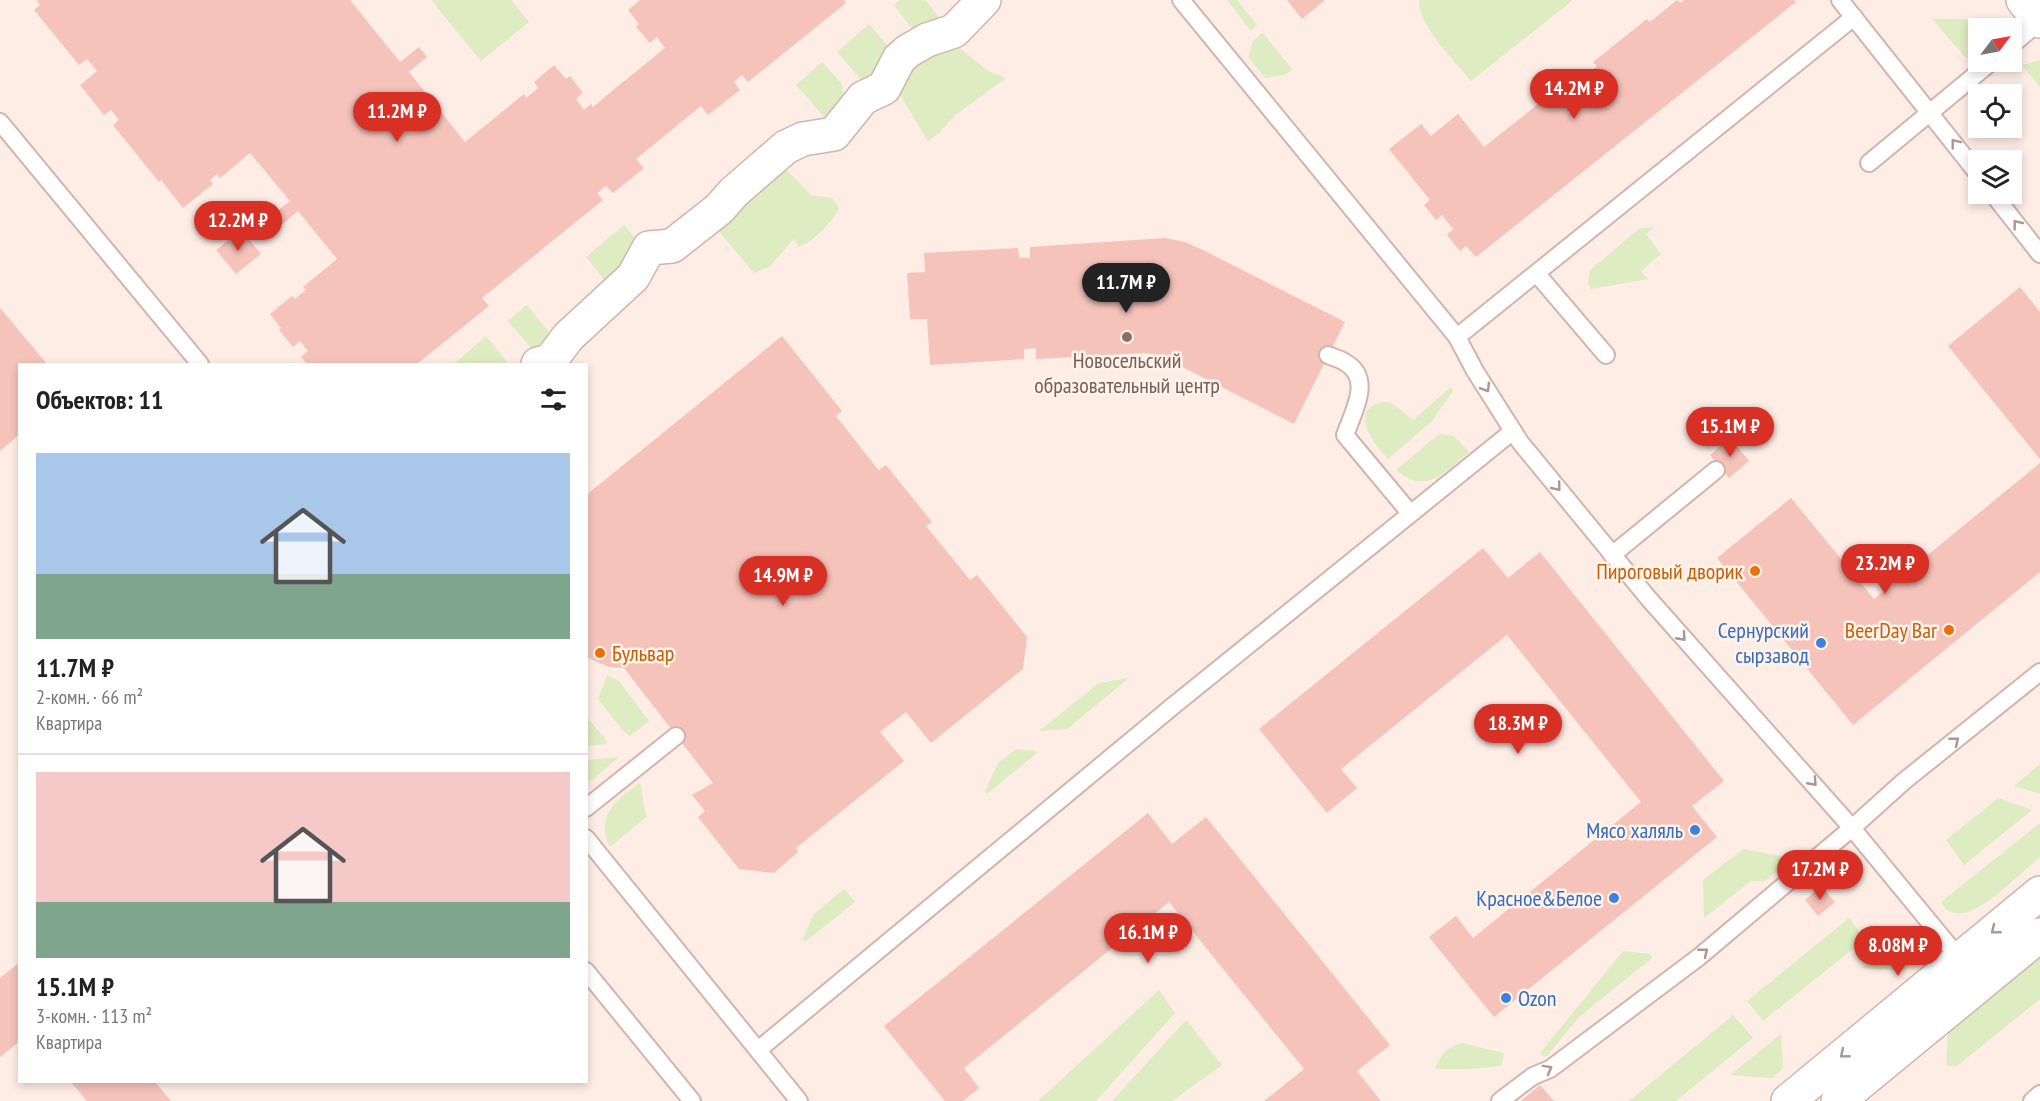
<!DOCTYPE html>
<html lang="ru">
<head>
<meta charset="utf-8">
<style>
	body { margin:0; font-family:"PT Sans Narrow",sans-serif; background:#f6f6f6; color:#222; height:100vh; display:flex; flex-direction:column; font-size:22px; white-space:nowrap }
	* { box-sizing:border-box; margin:0 }
	p { font-size:20px; color:#767676 }
	.icon { flex:none; width:33px; height:33px; fill:none; stroke:currentColor; stroke-width:2; stroke-linecap:round; stroke-linejoin:round }
	.map { position:relative; flex:1; overflow:hidden }
	.sheet { position:absolute; left:18px; top:363px; width:570px; height:720px; display:flex; flex-direction:column; background:#fff; border-radius:0px; box-shadow:0 3px 9px #0003 }
	.sheet>* { flex:none }
	.needle { width:39px; rotate:58deg }
	.tools { position:absolute; left:1968px; top:18px; display:grid; gap:12px }
	.tools a { display:grid; place-items:center; width:54px; height:54px; border-radius:0px; background:#fff; box-shadow:0 3px 9px #0003; font-size:30px }
	.price { position:absolute; translate:-50% -51px; padding:0 14px; border-radius:21px; background:#d93025; color:#fff; font-size:20px; line-height:39px; filter:drop-shadow(0 2px 3px #0008) }
	.price::after { content:''; position:absolute; left:50%; top:36px; width:18px; height:14px; margin-left:-9px; background:inherit; clip-path:polygon(0 0,100% 0,50% 100%) }
	.price.selected { background:#222; color:#fff }
	ul { padding:0; list-style:none }
	li { display:grid; align-content:center; gap:12px; height:318px; padding:0 18px }
	li+li { border-top:2px solid #e0e0e0 }
	li span { display:grid; place-items:center; height:186px; border-radius:0px; color:#555 }
	li>.icon { margin-inline-start:auto }
	span .icon { width:108px; height:108px; fill:#fffc; stroke-width:1 }
	li b { font-size:26px }
	h2 { display:flex; justify-content:space-between; align-items:center; height:72px; padding:0 18px; font-size:26px }
	.map>svg:first-child { display:block }
</style>
</head>
<body>
<div class="map">
<svg width="2040" height="1101" viewBox="0 0 2040 1101">
	<rect width="100%" height="100%" fill="#feede5"/>
	<g fill="#deecc2">
		<path d="M 431,0 L 511,0 L 529,22 L 481,61 Z"/>
		<path d="M 900,0 L 925,0 L 939,17 L 923,35 L 919,38 L 894,5 Z"/>
		<path d="M 1227,0 L 1237,0 L 1257,25 L 1251,31 Z"/>
		<path d="M 1419,0 L 1573,0 L 1471,81 C 1455,61 1418,26 1419,0 Z"/>
		<path d="M 1932,19 L 1968,19 L 1978,34 L 1978,50 L 1968,58 L 1965,57 Z"/>
		<path d="M 869,24 L 894,54 L 866,85 L 837,52 Z"/>
		<path d="M 1263,33 L 1292,69 L 1285,75 L 1265,78 L 1248,57 L 1253,41 Z"/>
		<path d="M 957,46 L 988,71 L 1006,78 L 954,116 L 939,133 L 928,141 L 900,95 L 905,72 L 922,56 Z"/>
		<path d="M 2040,60 L 2040,87 L 2022,65 Z"/>
		<path d="M 822,62 L 842,84 L 843,94 L 847,97 L 824,117 L 796,85 Z"/>
		<path d="M 780,163 L 811,195 L 832,198 L 839,208 C 831,224 816,239 799,247 L 794,239 L 769,267 L 754,273 L 714,226 Z"/>
		<path d="M 624,225 L 642,245 L 609,286 L 586,257 Z"/>
		<path d="M 1654,227 L 1646,234 L 1661,254 L 1641,271 L 1648,279 L 1591,289 L 1588,283 L 1590,270 L 1640,228 Z"/>
		<path d="M 527,305 L 553,337 L 539,356 L 507,321 Z"/>
		<path d="M 486,336 L 509,364 L 454,364 Z"/>
		<path d="M 1451,387 L 1453,391 L 1432,421 L 1388,459 C 1378,448 1353,419 1372,406 C 1378,402 1385,401 1391,403 C 1396,405 1407,416 1413,420 Z"/>
		<path d="M 1439,434 L 1454,436 L 1469,452 C 1444,472 1427,496 1396,470 Z"/>
		<path d="M 607,675 L 619,681 L 649,721 L 630,736 L 624,732 L 598,699 Z"/>
		<path d="M 1129,678 L 1067,729 L 1039,731 L 1099,683 Z"/>
		<path d="M 587,717 L 607,741 L 605,744 L 587,746 Z"/>
		<path d="M 1016,749 L 1035,751 L 1037,753 L 987,794 L 985,791 L 998,763 Z"/>
		<path d="M 619,757 L 595,778 L 587,782 L 587,760 Z"/>
		<path d="M 2040,764 L 2040,794 L 2014,786 Z"/>
		<path d="M 640,782 L 646,817 L 610,847 C 594,815 618,800 640,782 Z"/>
		<path d="M 1998,798 L 2032,810 L 1964,865 L 1946,840 Z"/>
		<path d="M 2040,823 L 2040,857 C 2023,871 1984,910 1964,913 C 1958,914 1952,913 1946,910 L 1941,902 Z"/>
		<path d="M 1743,849 L 1792,858 L 1765,881 L 1751,881 L 1704,918 L 1703,880 Z"/>
		<path d="M 844,889 L 855,902 L 805,942 L 803,939 L 813,915 Z"/>
		<path d="M 1849,918 L 1865,939 L 1763,1021 L 1747,1001 Z"/>
		<path d="M 1913,925 C 1921,935 1919,946 1917,958 L 1902,971 L 1862,968 Z"/>
		<path d="M 1623,951 L 1650,954 L 1652,958 L 1579,1017 L 1546,1057 L 1540,1053 Z"/>
		<path d="M 2040,956 L 2040,999 L 1957,1066 L 1946,1066 L 1948,1031 Z"/>
		<path d="M 1159,990 L 1175,1013 L 1096,1101 L 1038,1101 Z"/>
		<path d="M 1733,1015 L 1753,1038 L 1676,1101 L 1629,1101 Z"/>
		<path d="M 1186,1020 L 1222,1065 L 1172,1101 L 1112,1101 Z"/>
		<path d="M 1781,1034 L 1783,1068 L 1772,1078 L 1730,1075 Z"/>
		<path d="M 1461,1043 L 1504,1053 L 1501,1066 L 1468,1069 L 1435,1069 C 1440,1055 1446,1048 1461,1043 Z"/>
	</g>
	<g fill="#f5c3ba">
		<path d="M 37,0 L 350,0 L 400,62 L 419,47 L 427,57 L 409,72 L 465,142 L 524,94 L 526,98 L 538,88 L 534,82 L 554,65 L 566,79 L 570,76 L 583,93 L 576,99 L 584,110 L 591,104 L 593,107 L 612,91 L 665,48 L 657,37 L 650,43 L 636,27 L 639,24 L 628,10 L 640,0 L 844,0 L 846,3 L 748,82 L 742,75 L 734,82 L 740,90 L 708,115 L 701,106 L 636,159 L 644,168 L 613,193 L 606,186 L 597,193 L 603,200 L 482,298 L 489,306 L 417,364 L 307,364 L 301,357 L 308,351 L 300,341 L 293,347 L 279,330 L 281,328 L 270,314 L 292,296 L 295,299 L 306,290 L 303,287 L 337,259 L 298,211 L 277,229 L 268,218 L 290,201 L 250,153 L 220,178 L 217,174 L 210,180 L 213,184 L 183,208 L 161,180 L 159,182 L 113,125 L 119,120 L 111,110 L 104,115 L 80,85 L 97,71 L 87,59 L 79,65 L 34,10 L 40,5 Z"/>
		<path d="M 1287,0 L 1325,0 L 1302,19 Z"/>
		<path d="M 1677,0 L 1681,3 L 1684,0 L 1794,0 L 1796,2 L 1476,257 L 1466,246 L 1460,251 L 1447,235 L 1453,229 L 1442,215 L 1436,220 L 1424,205 L 1430,200 L 1389,149 L 1421,124 L 1431,136 L 1458,114 L 1484,147 L 1552,93 L 1556,99 L 1597,66 L 1593,62 L 1647,19 L 1650,22 Z"/>
		<path d="M 241,230 L 261,254 L 236,274 L 216,250 Z"/>
		<path d="M 1165,238 L 1185,242 L 1203,250 L 1345,322 L 1294,424 L 1161,356 L 1145,353 L 1036,359 L 1036,348 L 1024,349 L 1024,359 L 930,365 L 927,319 L 910,319 L 907,273 L 925,272 L 924,253 L 1018,248 L 1019,258 L 1030,258 L 1030,247 Z"/>
		<path d="M 2020,287 L 2040,312 L 2040,459 L 1948,346 Z"/>
		<path d="M 0,308 L 47,364 L 20,364 L 20,434 L 0,451 Z"/>
		<path d="M 782,336 L 842,411 L 836,416 L 876,467 L 879,470 L 886,465 L 932,522 L 926,526 L 966,575 L 970,580 L 977,575 L 1027,637 L 1023,669 L 931,743 L 906,712 L 880,732 L 904,761 L 796,848 L 798,852 L 774,873 L 739,869 L 698,817 L 705,811 L 692,795 L 713,783 L 624,668 L 609,667 L 586,657 L 586,499 L 590,492 Z"/>
		<path d="M 1730,438 L 1749,461 L 1729,478 L 1710,455 Z"/>
		<path d="M 2040,463 L 2040,572 L 1853,725 L 1717,558 L 1791,498 L 1874,599 Z"/>
		<path d="M 1483,548 L 1508,578 L 1540,552 L 1724,781 L 1692,806 L 1717,837 L 1494,1017 L 1429,937 L 1456,916 L 1473,938 L 1641,802 L 1507,635 L 1341,769 L 1357,788 L 1327,813 L 1259,729 Z"/>
		<path d="M 1148,813 L 1172,844 L 1206,817 L 1390,1045 L 1357,1071 L 1381,1101 L 1264,1101 L 1304,1069 L 1169,902 L 964,1068 L 979,1088 L 963,1101 L 945,1101 L 884,1026 Z"/>
		<path d="M 1821,886 L 1835,902 L 1818,916 L 1805,900 Z"/>
		<path d="M 20,962 L 20,1041 L 0,1057 L 0,978 Z"/>
		<path d="M 71,1082 L 155,1082 L 171,1101 L 87,1101 Z"/>
		<path d="M 1540,1085 L 1554,1101 L 1521,1101 Z"/>
	</g>
	<g fill="none" stroke-linecap="round" stroke-linejoin="round">
		<defs>
			<g id="lane">
				<path d="M 1181,0 L 1457,337 L 1475,371 L 1520,442 L 1649,599 L 1852,828 L 1903,782 L 2040,672"/>
				<path d="M 1840,0 L 1978,174"/>
				<path d="M 2012,45 L 2040,21"/>
				<path d="M 0,122 L 200,364"/>
				<path d="M 1869,163 L 1991,62"/>
				<path d="M 1993,194 L 2040,254"/>
				<path d="M 1537,274 L 1606,355"/>
				<path d="M 1457,337 L 1854,17"/>
				<path d="M 1328,355 C 1334,358 1341,359 1346,363 C 1373,379 1353,412 1345,435 L 1410,513"/>
				<path d="M 1612,555 L 1716,470"/>
				<path d="M 586,808 L 676,736"/>
				<path d="M 586,838 L 799,1101"/>
				<path d="M 586,971 L 692,1101"/>
				<path d="M 758,1050 L 1173,706 L 1513,431"/>
				<path d="M 1500,1101 L 1533,1076 L 1550,1069 L 1699,957 L 1852,828 L 1964,964"/>
				<path d="M 2032,1101 L 2040,1094"/>
			</g>
			<g id="street">
				<path d="M 2023,0 L 2040,21"/>
				<path d="M 538,364 L 550,361 L 568,337 L 633,277 L 649,248 L 672,246 L 719,209 L 734,192 L 786,147 L 803,139 L 834,134 L 863,98 L 884,88 L 899,59 L 908,51 L 927,40 L 954,31 L 984,0"/>
				<path d="M 1788,1101 L 2040,893"/>
				<path d="M 1838,1101 L 2040,935"/>
			</g>
		</defs>
		<use href="#lane" stroke="#d2b4ac" stroke-width="20"/>
		<use href="#street" stroke="#d2b4ac" stroke-width="36"/>
		<use href="#lane" stroke="#fff" stroke-width="16"/>
		<use href="#street" stroke="#fff" stroke-width="33"/>
	</g>
	<defs><path id="oneway-chevron" d="M-2-3.5L2.5 0L-2 3.5" fill="none" stroke-width="1.6" stroke-linecap="round" stroke-linejoin="round" transform="scale(1.5)"/></defs>
	<g stroke="#ae9491">
		<use href="#oneway-chevron" transform="translate(1955 143) rotate(-128)"/>
		<use href="#oneway-chevron" transform="translate(2017 224) rotate(-128)"/>
		<use href="#oneway-chevron" transform="translate(1486 388) rotate(58)"/>
		<use href="#oneway-chevron" transform="translate(1557 487) rotate(51)"/>
		<use href="#oneway-chevron" transform="translate(1682 637) rotate(48)"/>
		<use href="#oneway-chevron" transform="translate(1955 741) rotate(-39)"/>
		<use href="#oneway-chevron" transform="translate(1813 782) rotate(48)"/>
		<use href="#oneway-chevron" transform="translate(1995 930) rotate(141)"/>
		<use href="#oneway-chevron" transform="translate(1704 952) rotate(-39)"/>
		<use href="#oneway-chevron" transform="translate(1844 1054) rotate(141)"/>
		<use href="#oneway-chevron" transform="translate(1548 1069) rotate(-29)"/>
	</g>
	<circle fill="#8d6e63" stroke="#fff3ec" stroke-width="2" cx="1127" cy="337" r="6"/>
	<g fill="#e8710a" stroke="#fff3ec" stroke-width="2">
		<circle cx="1755" cy="571" r="6"/>
		<circle cx="1949" cy="630" r="6"/>
		<circle cx="600" cy="653" r="6"/>
	</g>
	<g fill="#3f7fe0" stroke="#fff3ec" stroke-width="2">
		<circle cx="1821" cy="643" r="6"/>
		<circle cx="1695" cy="830" r="6"/>
		<circle cx="1614" cy="898" r="6"/>
		<circle cx="1506" cy="998" r="6"/>
	</g>
	<g text-anchor="middle" dominant-baseline="central" stroke-width="5" stroke-linejoin="round" paint-order="stroke">
		<g font-size="22" fill="#785e54" stroke="#fff3ec">
			<text x="1127" y="360">Новосельский<tspan x="1127" dy="25">образовательный центр</tspan></text>
		</g>
		<g font-size="22" fill="#c56008" stroke="#fff3ec" text-anchor="end">
			<text x="1743" y="571">Пироговый дворик</text>
			<text x="1937" y="630">BeerDay Bar</text>
			<text x="612" y="653" text-anchor="start">Бульвар</text>
		</g>
		<g font-size="22" fill="#366cbe" stroke="#fff3ec" text-anchor="end">
			<text x="1809" y="630">Сернурский<tspan x="1809" dy="25">сырзавод</tspan></text>
			<text x="1683" y="830">Мясо халяль</text>
			<text x="1602" y="898">Красное&amp;Белое</text>
			<text x="1518" y="998" text-anchor="start">Ozon</text>
		</g>
	</g>
</svg>
<div class="tools">
<a><svg class="needle" viewBox="-14 -14 28 28"><path d="M0-13l5 13h-10z" fill="#e53935"/><path d="M0 13l5-13h-10z" fill="#767676"/></svg></a>
<a><svg class="icon" aria-label="locate" viewBox="0 0 24 24"><circle cx="12" cy="12" r="6"/><path d="M12 2v4M12 18v4M2 12h4M18 12h4"/></svg></a>
<a><svg class="icon" aria-label="layers" viewBox="0 0 24 24"><path d="M12 4l9 5-9 5-9-5zM3 14l9 5 9-5"/></svg></a>
</div>
<b class="price" style="left:1574px;top:120px">14.2M ₽</b>
<b class="price" style="left:397px;top:143px">11.2M ₽</b>
<b class="price" style="left:238px;top:252px">12.2M ₽</b>
<b class="price selected" style="left:1126px;top:314px">11.7M ₽</b>
<b class="price" style="left:1730px;top:458px">15.1M ₽</b>
<b class="price" style="left:1885px;top:595px">23.2M ₽</b>
<b class="price" style="left:783px;top:607px">14.9M ₽</b>
<b class="price" style="left:1518px;top:755px">18.3M ₽</b>
<b class="price" style="left:1820px;top:901px">17.2M ₽</b>
<b class="price" style="left:1148px;top:964px">16.1M ₽</b>
<b class="price" style="left:1898px;top:977px">8.08M ₽</b>
<section class="sheet">
<h2>Объектов: 11<svg class="icon" aria-label="filters" viewBox="0 0 24 24"><path d="M4 7h16M4 17h16"/><circle cx="9" cy="7" r="2"/><circle cx="15" cy="17" r="2"/></svg></h2>
<ul>
<li><span style="background:linear-gradient(#a9c7e8 65%,#7fa58c 0)"><svg class="icon" aria-label="home" viewBox="0 0 24 24"><path d="M3 11l9-7 9 7M6 9v11h12V9"/></svg></span><div><b>11.7M ₽</b><p>2-комн. · 66 m²</p><p>Квартира</p></div></li>
<li><span style="background:linear-gradient(#f6c9c9 70%,#7fa58c 0)"><svg class="icon" aria-label="home" viewBox="0 0 24 24"><path d="M3 11l9-7 9 7M6 9v11h12V9"/></svg></span><div><b>15.1M ₽</b><p>3-комн. · 113 m²</p><p>Квартира</p></div></li>
</ul>
</section>
</div>
</body>
</html>
